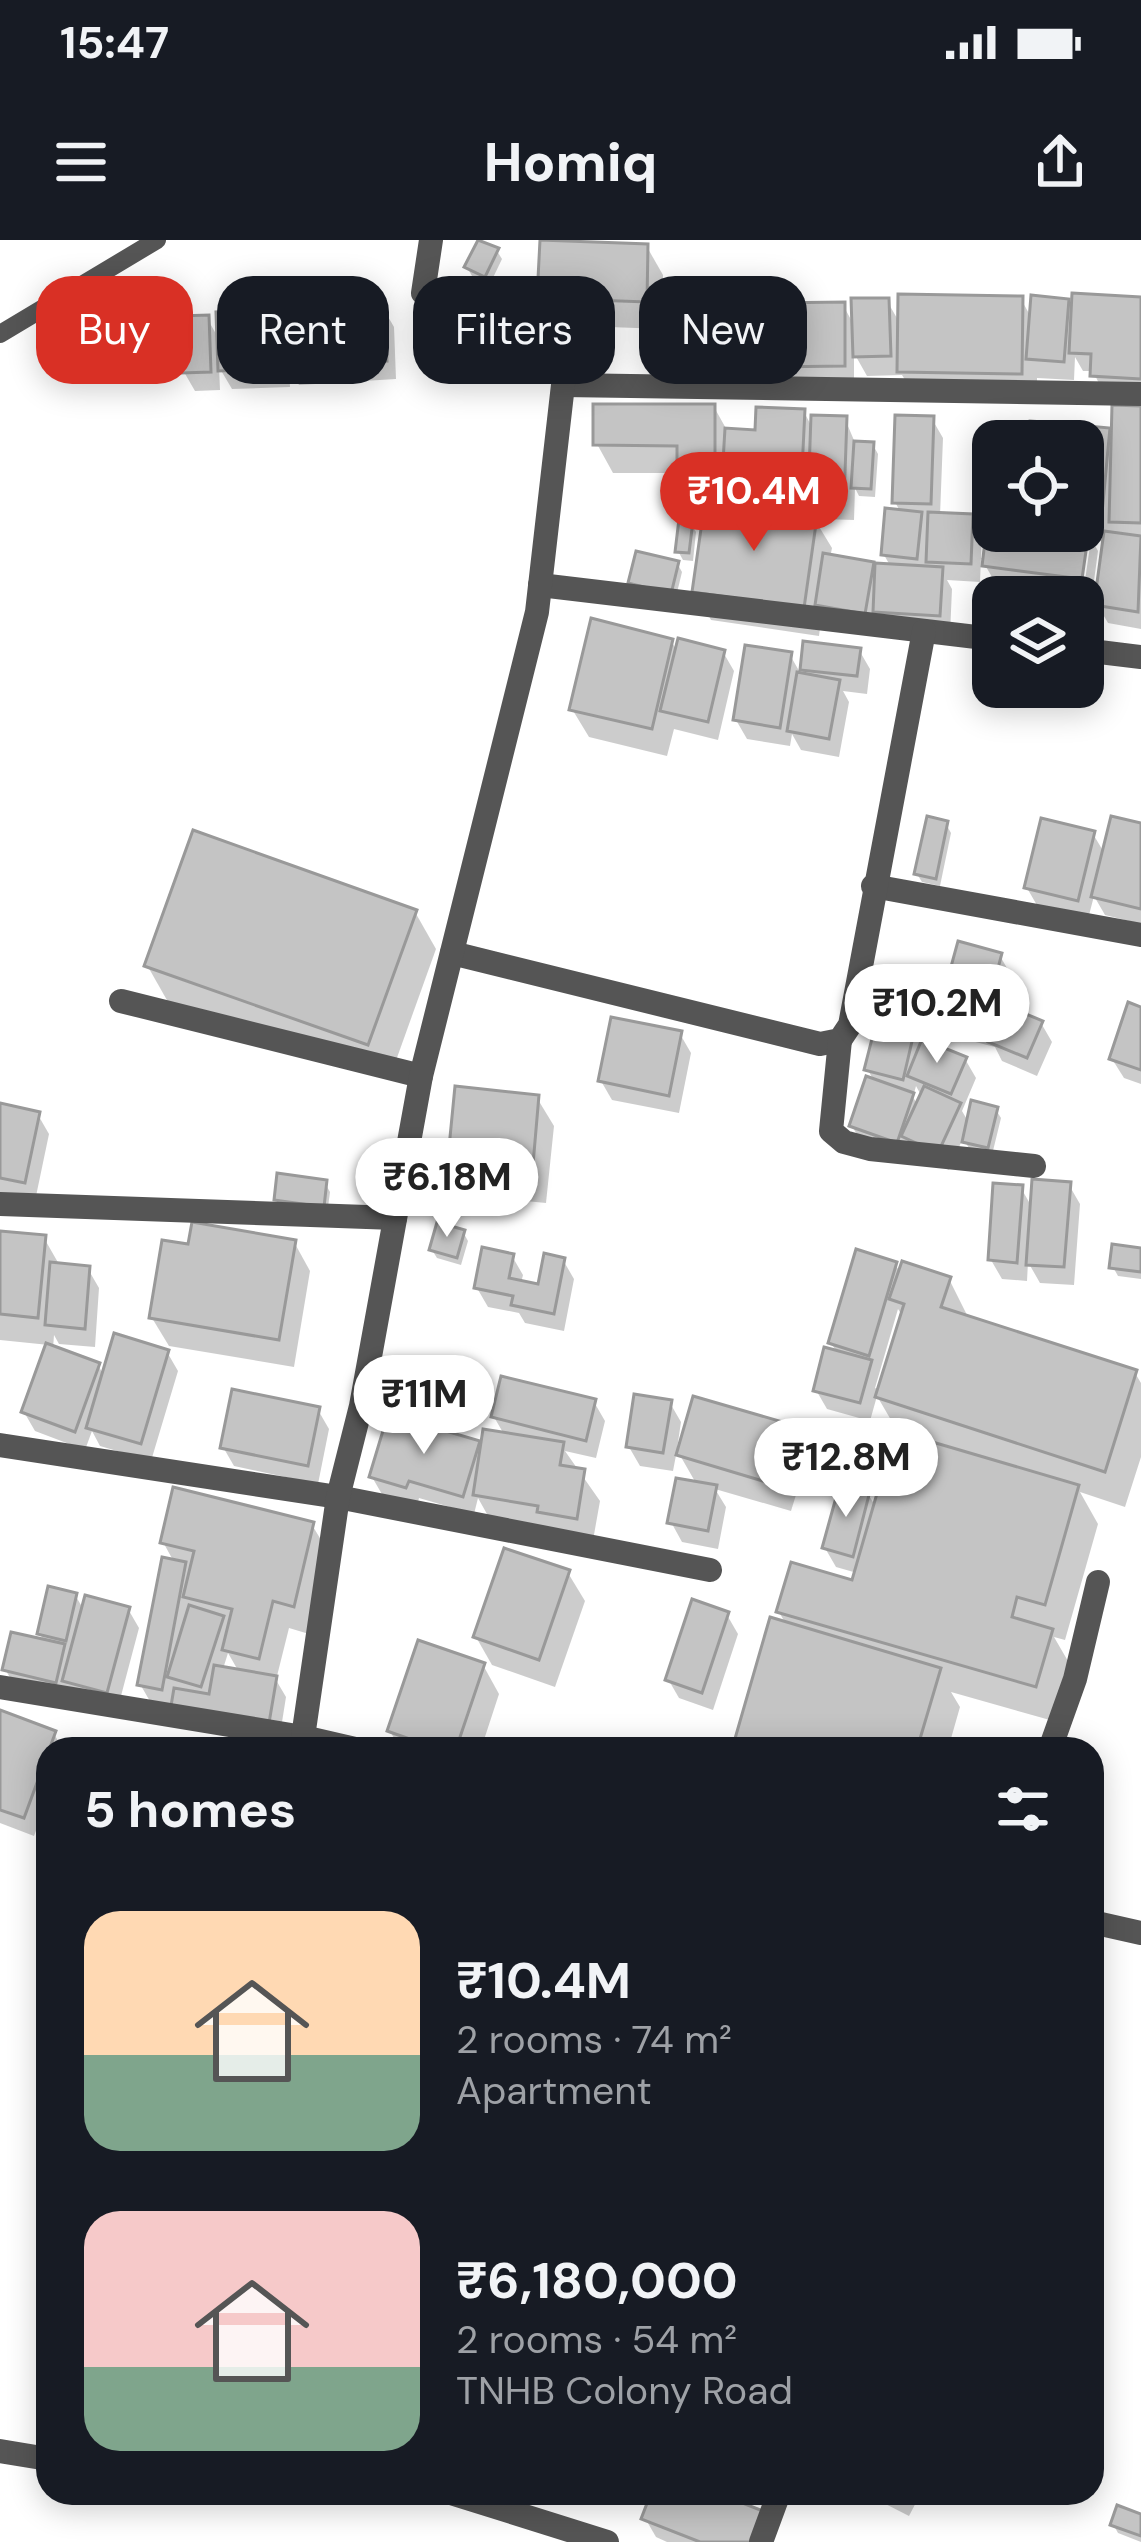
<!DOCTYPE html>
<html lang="en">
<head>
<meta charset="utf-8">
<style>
	body { margin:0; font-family:"DM Sans",sans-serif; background:#242831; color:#f1f3f6; height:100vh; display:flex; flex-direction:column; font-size:45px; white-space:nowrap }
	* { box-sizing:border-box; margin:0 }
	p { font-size:39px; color:#9ea1a6 }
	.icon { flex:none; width:66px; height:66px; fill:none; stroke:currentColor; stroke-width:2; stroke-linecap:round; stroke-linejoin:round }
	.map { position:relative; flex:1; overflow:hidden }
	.drawer { position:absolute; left:36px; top:1497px; width:1068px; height:768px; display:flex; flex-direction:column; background:#171b24; border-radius:36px; box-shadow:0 6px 30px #0003 }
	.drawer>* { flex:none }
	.banner { position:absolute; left:36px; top:36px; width:1071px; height:108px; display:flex; gap:24px }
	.controls { position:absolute; left:972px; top:180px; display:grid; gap:24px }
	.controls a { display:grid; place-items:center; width:132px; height:132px; border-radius:24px; background:#171b24; box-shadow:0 6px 30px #0003; font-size:60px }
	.price { position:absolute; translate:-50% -102px; padding:0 27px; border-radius:42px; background:#fff; color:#222; font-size:39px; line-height:78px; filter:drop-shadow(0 3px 6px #0008) }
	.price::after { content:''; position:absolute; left:50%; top:72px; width:36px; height:27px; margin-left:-18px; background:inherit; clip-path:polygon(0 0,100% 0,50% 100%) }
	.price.on { background:#d93025; color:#fff }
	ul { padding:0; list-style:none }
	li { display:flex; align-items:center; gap:36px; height:300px; padding:0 48px }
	li span { display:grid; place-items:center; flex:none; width:336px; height:240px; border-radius:36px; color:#555 }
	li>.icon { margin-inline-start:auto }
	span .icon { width:144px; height:144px; fill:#fffc; stroke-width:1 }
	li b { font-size:51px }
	h2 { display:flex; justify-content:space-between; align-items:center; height:144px; padding:0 48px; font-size:51px }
	.pill { padding:0 42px; border-radius:36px; background:#171b24; box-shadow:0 6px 30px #0003; font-size:42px; line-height:108px }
	.pill.on { background:#d93025; color:#fff }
	.status { display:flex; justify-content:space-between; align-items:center; height:84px; padding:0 60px; background:#171b24; direction:ltr }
	.status svg { height:33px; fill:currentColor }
	header { display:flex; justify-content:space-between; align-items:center; height:156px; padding:0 48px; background:#171b24; font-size:54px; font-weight:800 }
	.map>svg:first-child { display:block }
</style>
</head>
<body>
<div class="status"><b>15:47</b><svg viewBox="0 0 49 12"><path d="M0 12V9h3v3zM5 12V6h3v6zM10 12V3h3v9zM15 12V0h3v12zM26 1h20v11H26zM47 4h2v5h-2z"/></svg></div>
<header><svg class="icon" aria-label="menu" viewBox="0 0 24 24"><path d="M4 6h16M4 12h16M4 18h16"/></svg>Homiq<svg class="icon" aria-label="share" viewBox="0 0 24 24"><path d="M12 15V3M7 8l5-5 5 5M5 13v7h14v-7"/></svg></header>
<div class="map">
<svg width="1141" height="2302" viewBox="0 0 1141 2302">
	<rect width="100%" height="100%" fill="#fff"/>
	<g fill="#0003" fill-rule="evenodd">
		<path d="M 647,7 L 663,35 L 662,89 L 557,85 L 541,57 Z"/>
		<path d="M 497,11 L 502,19 L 490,44 L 472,36 L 467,27 Z"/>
		<path d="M 1021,59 L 1032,79 L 1067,61 L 1074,74 L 1141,60 L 1141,156 L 1104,154 L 1093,131 L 1083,131 L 1075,117 L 1074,140 L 1037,138 L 1037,161 L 917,159 L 902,135 L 867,136 L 854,113 L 854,145 L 782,145 L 773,129 L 772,150 L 737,148 L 728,132 L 726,153 L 693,150 L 682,131 L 721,66 L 727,77 L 763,66 L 771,80 L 843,65 L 855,87 L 887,61 L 901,85 Z"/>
		<path d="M 383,68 L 394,87 L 396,139 L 299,145 L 289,127 L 290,147 L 232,149 L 219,127 L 220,150 L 195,151 L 184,132 L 207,78 L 220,101 L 277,72 L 287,89 Z"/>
		<path d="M 714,167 L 728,192 L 758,194 L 804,172 L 813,189 L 845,179 L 856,205 L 873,205 L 878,214 L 875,257 L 859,256 L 855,248 L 854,280 L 822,279 L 811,260 L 811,269 L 756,266 L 745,241 L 737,241 L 730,227 L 730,268 L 815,280 L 832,308 L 830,318 L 872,325 L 878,334 L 891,327 L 884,315 L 901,273 L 895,262 L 932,179 L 943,198 L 940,276 L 971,277 L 982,296 L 981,318 L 986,318 L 1083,291 L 1083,201 L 1078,201 L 1108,191 L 1114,202 L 1141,169 L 1141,389 L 1108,383 L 1097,364 L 1098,357 L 996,344 L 981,318 L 980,342 L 947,340 L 952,349 L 950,394 L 822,372 L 819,396 L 711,380 L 695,351 L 704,283 L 697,283 L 680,254 L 680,233 L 613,233 L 597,204 ZM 1092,300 L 1106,302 L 1100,342 L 1094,341 L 1098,311 ZM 1084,306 L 1090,306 L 1083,354 L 1077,353 Z"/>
		<path d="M 993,222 L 993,283 L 978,263 Z"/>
		<path d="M 691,284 L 696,292 L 693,321 L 683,320 L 678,311 Z"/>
		<path d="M 677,323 L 682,332 L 675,361 L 637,352 Z"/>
		<path d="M 671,401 L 678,412 L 723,412 L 734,431 L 718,500 L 674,489 L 667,516 L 589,497 L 572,469 Z"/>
		<path d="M 806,404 L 859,410 L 870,429 L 867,454 L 843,451 L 849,462 L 839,517 L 801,510 L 792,494 L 790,506 L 747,499 L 736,480 L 790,415 L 802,436 Z"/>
		<path d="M 946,584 L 951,593 L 940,646 L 922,642 L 917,634 Z"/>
		<path d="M 1141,587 L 1141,684 L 1105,675 L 1094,656 L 1088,679 L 1038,667 L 1027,648 L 1093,594 L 1105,614 Z"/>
		<path d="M 415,672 L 436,709 L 389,840 L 168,762 L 147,725 Z"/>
		<path d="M 1000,716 L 1011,735 L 1002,767 L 1041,783 L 1052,802 L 1037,836 L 1002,821 L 995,807 L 952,796 L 944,784 L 939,809 L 965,819 L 976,838 L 962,871 L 969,883 L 996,870 L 1001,878 L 992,915 L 970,910 L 963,898 L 949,930 L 915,915 L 863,905 L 852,886 L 875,843 L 868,830 L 881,792 L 875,782 L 936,754 L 943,767 ZM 916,846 L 922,857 L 918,866 L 913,857 Z"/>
		<path d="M 1141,770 L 1141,844 L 1124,838 L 1112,819 Z"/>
		<path d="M 680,794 L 691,813 L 679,873 L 612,860 L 601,841 Z"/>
		<path d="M 537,858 L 554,886 L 546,963 L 467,955 L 450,927 Z"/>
		<path d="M 0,866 L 38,875 L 49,894 L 35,961 L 0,953 Z"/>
		<path d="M 325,943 L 330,952 L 327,975 L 282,968 L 277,960 Z"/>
		<path d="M 1069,945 L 1080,964 L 1074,1045 L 1040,1043 L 1028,1022 L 1027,1041 L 1002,1039 L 991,1020 L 1021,948 L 1033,969 Z"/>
		<path d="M 463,992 L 468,1001 L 461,1025 L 437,1018 L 432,1010 Z"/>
		<path d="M 0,994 L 44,998 L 60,1026 L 88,1029 L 99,1048 L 95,1107 L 59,1104 L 54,1095 L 53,1109 L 98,1125 L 104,1136 L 167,1112 L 178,1131 L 151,1221 L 100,1206 L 92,1191 L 85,1210 L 35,1191 L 24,1172 L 49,1105 L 0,1100 Z"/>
		<path d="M 294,1002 L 310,1031 L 294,1127 L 169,1106 L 152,1078 L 190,1008 Z"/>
		<path d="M 1141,1011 L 1141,1039 L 1118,1036 L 1113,1027 Z"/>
		<path d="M 512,1016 L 523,1035 L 521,1043 L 541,1047 L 563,1020 L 574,1039 L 564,1091 L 525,1083 L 519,1073 L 488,1067 L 477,1048 Z"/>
		<path d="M 895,1024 L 901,1034 L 949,1039 L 969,1079 L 1135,1133 L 1141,1143 L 1141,1217 L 1125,1267 L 1080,1252 L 1098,1284 L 1065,1400 L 1054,1397 L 1072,1428 L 1057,1482 L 951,1452 L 960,1467 L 948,1509 L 735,1509 L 787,1386 L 779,1372 L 854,1344 L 857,1333 L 836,1327 L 825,1308 L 868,1254 L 876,1267 L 898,1192 L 877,1156 L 870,1181 L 827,1169 L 816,1150 L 838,1114 L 831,1103 ZM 898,1069 L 903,1077 L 880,1150 L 875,1148 Z"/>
		<path d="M 594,1162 L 605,1181 L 596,1218 L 565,1211 L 600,1261 L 592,1306 L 492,1283 L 478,1258 L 474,1274 L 419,1258 L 417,1266 L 383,1256 L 372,1237 L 478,1204 L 483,1213 L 505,1196 L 494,1177 Z"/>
		<path d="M 670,1163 L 681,1182 L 677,1209 L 681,1209 L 791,1188 L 808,1216 L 791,1271 L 715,1249 L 726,1267 L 718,1309 L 682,1302 L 671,1282 L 697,1245 L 677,1210 L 673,1231 L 640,1226 L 629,1207 Z"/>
		<path d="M 318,1170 L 329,1189 L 318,1244 L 234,1226 L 223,1207 Z"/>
		<path d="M 312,1285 L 329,1313 L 309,1394 L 289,1388 L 276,1440 L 286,1457 L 279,1501 L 151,1463 L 140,1444 L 174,1322 L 163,1302 ZM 228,1413 L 239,1432 L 223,1429 Z"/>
		<path d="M 568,1333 L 585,1361 L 555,1447 L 492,1425 L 476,1397 Z"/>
		<path d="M 75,1355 L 84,1370 L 128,1369 L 139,1388 L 117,1471 L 16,1448 L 5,1429 L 45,1403 L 40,1394 Z"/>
		<path d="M 727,1375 L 738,1394 L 713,1470 L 679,1458 L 668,1439 Z"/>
		<path d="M 483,1425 L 499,1454 L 481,1509 L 400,1509 L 390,1491 Z"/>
		<path d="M 0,1474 L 54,1494 L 63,1509 L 48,1509 L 48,1559 L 34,1596 L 0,1583 Z"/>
		<path d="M 655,2253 L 709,2253 L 768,2302 L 667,2302 L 656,2297 L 645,2278 Z"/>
		<path d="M 864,2253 L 921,2253 L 909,2276 Z"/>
		<path d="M 1141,2277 L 1141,2302 L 1118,2293 L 1113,2284 Z"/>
	</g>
	<g fill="#c4c4c4" stroke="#999" stroke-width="3">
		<path d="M 478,0 L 499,8 L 485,37 L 464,27 Z"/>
		<path d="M 540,0 L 648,4 L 647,62 L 537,58 Z"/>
		<path d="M 1072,53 L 1141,57 L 1141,139 L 1090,136 L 1091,114 L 1069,113 Z"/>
		<path d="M 898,54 L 1023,56 L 1022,134 L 897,132 Z"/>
		<path d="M 1031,55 L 1069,59 L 1064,122 L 1026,119 Z"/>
		<path d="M 851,58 L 889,58 L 891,116 L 853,117 Z"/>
		<path d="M 685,59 L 723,63 L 717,135 L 679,131 Z"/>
		<path d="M 725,61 L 765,63 L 763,131 L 723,130 Z"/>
		<path d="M 845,62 L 845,126 L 768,127 L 768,63 Z"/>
		<path d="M 384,65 L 387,121 L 286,127 L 283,70 Z"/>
		<path d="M 278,69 L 281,129 L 218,131 L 216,72 Z"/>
		<path d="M 209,75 L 211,132 L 181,133 L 178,76 Z"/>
		<path d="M 593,164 L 715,164 L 715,256 L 677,255 L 677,206 L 593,205 Z"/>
		<path d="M 1112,165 L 1141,166 L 1141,283 L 1109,282 Z"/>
		<path d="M 756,167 L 805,169 L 801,251 L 742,248 L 742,223 L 723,222 L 725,188 L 755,190 Z"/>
		<path d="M 811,175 L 847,176 L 844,262 L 808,261 Z"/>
		<path d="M 895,175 L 934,176 L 931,264 L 892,263 Z"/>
		<path d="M 1030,181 L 1068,184 L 1067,201 L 1029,201 Z"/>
		<path d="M 1077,185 L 1110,188 L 1101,284 L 1083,283 L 1083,201 L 1075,201 Z"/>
		<path d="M 854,201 L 874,202 L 871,249 L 851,248 Z"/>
		<path d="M 981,218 L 993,219 L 993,267 L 975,264 Z"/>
		<path d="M 705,261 L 817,277 L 804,368 L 692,352 Z"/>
		<path d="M 885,268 L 922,272 L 917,319 L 881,315 Z"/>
		<path d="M 928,272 L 973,274 L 971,324 L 926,322 Z"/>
		<path d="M 679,279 L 693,281 L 689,313 L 675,312 Z"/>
		<path d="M 1089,290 L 1082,339 L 982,326 L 985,301 L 1013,305 L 1014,291 Z"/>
		<path d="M 1104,291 L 1141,296 L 1138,372 L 1094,365 Z"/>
		<path d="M 636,311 L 679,321 L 671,354 L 628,343 Z"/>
		<path d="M 823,313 L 874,322 L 865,374 L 815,365 Z"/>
		<path d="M 875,323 L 943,327 L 940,376 L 873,372 Z"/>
		<path d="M 591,378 L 673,399 L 652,489 L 569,470 Z"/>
		<path d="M 678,398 L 725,410 L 708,482 L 660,471 Z"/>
		<path d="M 803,401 L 861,408 L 857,436 L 800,430 Z"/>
		<path d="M 745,405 L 792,412 L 780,488 L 733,480 Z"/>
		<path d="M 797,432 L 840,440 L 829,499 L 787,491 Z"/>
		<path d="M 927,576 L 948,581 L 936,639 L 914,634 Z"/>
		<path d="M 1111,576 L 1141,583 L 1141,669 L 1091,657 Z"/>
		<path d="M 1041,578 L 1095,591 L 1078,661 L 1024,648 Z"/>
		<path d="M 193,590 L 417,670 L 368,805 L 144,726 Z"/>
		<path d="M 958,701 L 1002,713 L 982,789 L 937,778 Z"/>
		<path d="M 881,739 L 938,751 L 928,795 L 872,783 Z"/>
		<path d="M 1128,762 L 1141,767 L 1141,830 L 1109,819 Z"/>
		<path d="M 1004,765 L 1043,781 L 1027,818 L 988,802 Z"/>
		<path d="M 611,777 L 682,791 L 669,856 L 598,841 Z"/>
		<path d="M 875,787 L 913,797 L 903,840 L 864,830 Z"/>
		<path d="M 922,799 L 967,817 L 951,854 L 907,836 Z"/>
		<path d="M 866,836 L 914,853 L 897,903 L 849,886 Z"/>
		<path d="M 455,846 L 539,855 L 532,936 L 447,928 Z"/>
		<path d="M 924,846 L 961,863 L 938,913 L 901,896 Z"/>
		<path d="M 971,860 L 998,867 L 988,908 L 962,902 Z"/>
		<path d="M 0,863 L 40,872 L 25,943 L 0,938 Z"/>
		<path d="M 277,933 L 327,940 L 324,967 L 274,960 Z"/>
		<path d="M 1032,939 L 1071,942 L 1064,1027 L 1026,1025 Z"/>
		<path d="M 993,943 L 1023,945 L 1017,1023 L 988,1020 Z"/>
		<path d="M 192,982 L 296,1000 L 279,1100 L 149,1078 L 162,1000 L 188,1004 Z"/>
		<path d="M 437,982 L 465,990 L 457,1018 L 429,1010 Z"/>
		<path d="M 0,991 L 46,995 L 38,1078 L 0,1074 Z"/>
		<path d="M 1112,1004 L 1141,1008 L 1141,1032 L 1109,1028 Z"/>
		<path d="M 482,1007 L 514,1014 L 509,1038 L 538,1044 L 544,1013 L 565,1018 L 554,1074 L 511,1065 L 513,1056 L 474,1048 Z"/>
		<path d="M 856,1009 L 897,1022 L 869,1116 L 828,1103 Z"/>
		<path d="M 902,1021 L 951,1037 L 941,1067 L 1137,1130 L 1105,1232 L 875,1157 L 904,1064 L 889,1059 Z"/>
		<path d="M 50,1022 L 90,1026 L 85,1089 L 45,1085 Z"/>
		<path d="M 114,1093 L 169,1110 L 141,1204 L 86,1188 Z"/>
		<path d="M 46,1103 L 100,1123 L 75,1192 L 21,1172 Z"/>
		<path d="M 824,1107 L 872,1120 L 860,1163 L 813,1151 Z"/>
		<path d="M 501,1136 L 596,1159 L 586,1201 L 491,1177 Z"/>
		<path d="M 232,1149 L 320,1167 L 308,1226 L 220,1208 Z"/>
		<path d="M 634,1154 L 672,1160 L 663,1213 L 626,1207 Z"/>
		<path d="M 693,1156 L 793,1185 L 776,1245 L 676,1215 Z"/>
		<path d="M 388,1174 L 480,1201 L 463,1257 L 409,1241 L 406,1248 L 369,1237 Z"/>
		<path d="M 483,1189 L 564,1202 L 560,1225 L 585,1229 L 577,1279 L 537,1272 L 538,1266 L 473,1255 Z"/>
		<path d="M 895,1191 L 1079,1245 L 1045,1365 L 1017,1357 L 1012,1377 L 1053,1389 L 1036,1447 L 776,1372 L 791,1322 L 852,1340 Z"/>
		<path d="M 676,1238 L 717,1245 L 708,1291 L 667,1283 Z"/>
		<path d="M 840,1243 L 870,1251 L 853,1317 L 822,1308 Z"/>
		<path d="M 173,1247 L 314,1282 L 294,1367 L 273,1361 L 259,1419 L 222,1410 L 232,1369 L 183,1357 L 194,1311 L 160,1303 Z"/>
		<path d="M 504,1308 L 570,1330 L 539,1420 L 473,1397 Z"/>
		<path d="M 162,1317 L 186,1322 L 162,1450 L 137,1445 Z"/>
		<path d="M 48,1346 L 77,1353 L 66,1401 L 37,1394 Z"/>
		<path d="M 85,1355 L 130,1367 L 107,1453 L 62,1441 Z"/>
		<path d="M 692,1359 L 729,1372 L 702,1453 L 665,1440 Z"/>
		<path d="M 189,1365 L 224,1376 L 201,1447 L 167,1437 Z"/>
		<path d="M 770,1377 L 941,1428 L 917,1509 L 732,1509 Z"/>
		<path d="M 11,1392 L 65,1404 L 56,1443 L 2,1430 Z"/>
		<path d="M 418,1400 L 485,1423 L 456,1509 L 438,1509 L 387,1491 Z"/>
		<path d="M 214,1425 L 277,1436 L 269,1483 L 171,1466 L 174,1448 L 209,1454 Z"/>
		<path d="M 0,1470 L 56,1491 L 24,1578 L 0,1570 Z"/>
		<path d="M 651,2253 L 717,2253 L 763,2271 L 751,2302 L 700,2302 L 641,2279 Z"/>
		<path d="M 1117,2265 L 1141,2274 L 1141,2296 L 1110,2285 Z"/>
	</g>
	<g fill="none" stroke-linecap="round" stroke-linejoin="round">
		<path stroke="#555" stroke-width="18" d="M 0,94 L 157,0"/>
		<g stroke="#555" stroke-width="24">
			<path d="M 564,145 L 1141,154"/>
			<path d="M 540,345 L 993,399"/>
			<path d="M 1083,410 L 1141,417"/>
			<path d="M 873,646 L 1141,695"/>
			<path d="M 452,713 L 820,804 L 840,800 L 850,785 L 924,391"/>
			<path d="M 121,761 L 421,836"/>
			<path d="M 840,800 L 831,891 L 844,902 L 870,909 L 1034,926"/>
			<path d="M 0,964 L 395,978"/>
			<path d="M 0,1205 L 338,1257 L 710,1330"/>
			<path d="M 0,1447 L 303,1497"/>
			<path d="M 355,1509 L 303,1497 L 338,1257 L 361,1166 L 421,836 L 537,372 L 567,110 L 556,102 L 433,61 L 423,53 L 431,0"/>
			<path d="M 1050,1509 L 1075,1439 L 1098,1342"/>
			<path d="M 1092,1682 L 1141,1693"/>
			<path d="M 0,2211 L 48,2219"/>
			<path d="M 451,2253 L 607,2302"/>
			<path d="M 761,2302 L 779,2253"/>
		</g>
	</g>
</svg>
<div class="controls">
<a><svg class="icon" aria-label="locate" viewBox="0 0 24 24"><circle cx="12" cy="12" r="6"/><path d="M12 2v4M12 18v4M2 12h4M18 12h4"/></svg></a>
<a><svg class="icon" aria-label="layers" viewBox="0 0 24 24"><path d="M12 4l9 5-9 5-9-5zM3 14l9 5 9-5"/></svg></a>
</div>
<b class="price on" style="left:754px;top:314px">₹10.4M</b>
<b class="price" style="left:937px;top:826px">₹10.2M</b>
<b class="price" style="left:447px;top:1000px">₹6.18M</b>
<b class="price" style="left:424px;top:1217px">₹11M</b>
<b class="price" style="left:846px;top:1280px">₹12.8M</b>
<div class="banner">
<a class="pill on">Buy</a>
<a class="pill">Rent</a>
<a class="pill">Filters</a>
<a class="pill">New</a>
</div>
<section class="drawer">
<h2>5 homes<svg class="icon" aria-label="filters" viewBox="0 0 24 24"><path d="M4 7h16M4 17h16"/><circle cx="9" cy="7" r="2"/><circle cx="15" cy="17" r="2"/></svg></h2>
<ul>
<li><span style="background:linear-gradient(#ffd9b3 60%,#7fa58c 0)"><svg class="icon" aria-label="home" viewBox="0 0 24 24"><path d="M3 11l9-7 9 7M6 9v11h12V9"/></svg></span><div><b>₹10.4M</b><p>2 rooms · 74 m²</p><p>Apartment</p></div></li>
<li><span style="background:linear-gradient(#f6c9c9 65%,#7fa58c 0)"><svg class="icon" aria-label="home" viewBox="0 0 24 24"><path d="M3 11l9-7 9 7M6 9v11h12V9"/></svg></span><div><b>₹6,180,000</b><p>2 rooms · 54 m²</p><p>TNHB Colony Road</p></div></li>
</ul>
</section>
</div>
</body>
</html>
